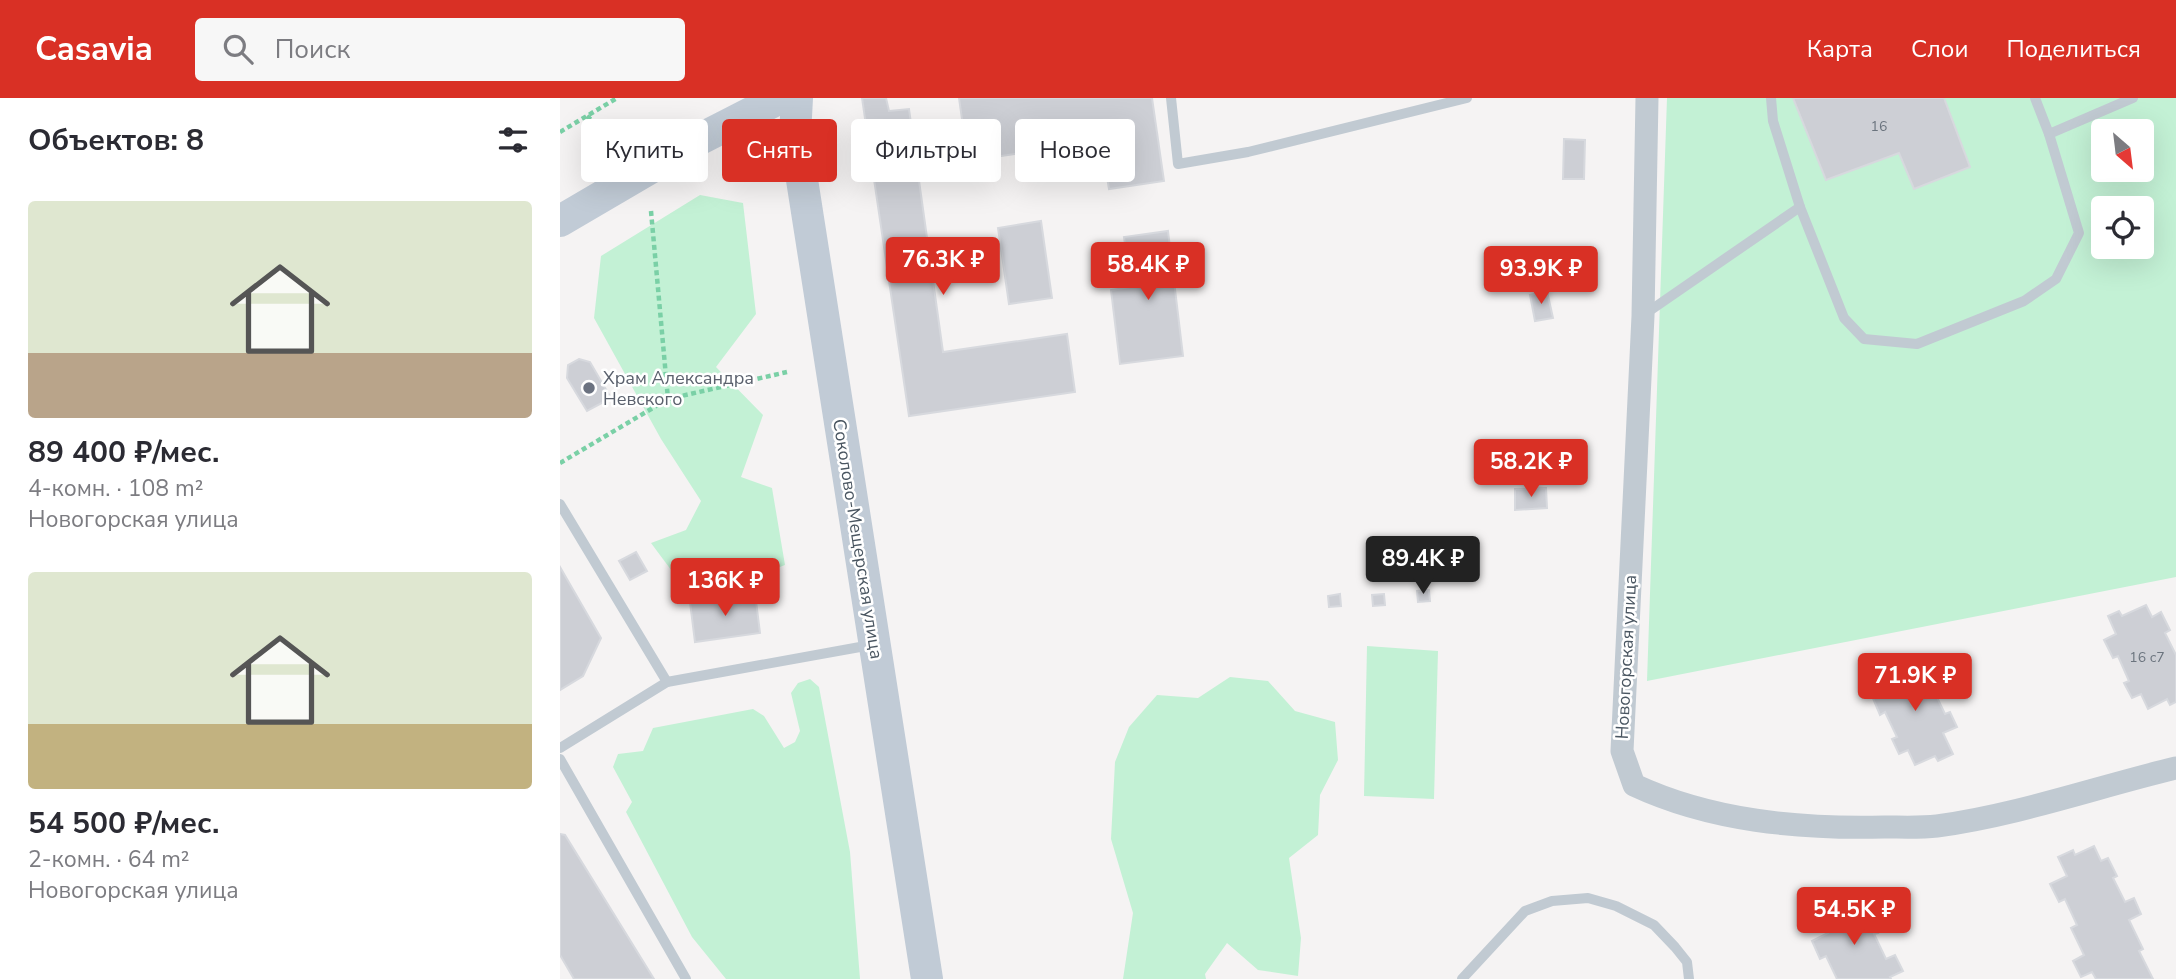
<!DOCTYPE html>
<html lang="ru">
<head>
<meta charset="utf-8">
<style>
	body { margin:0; font-family:"Nunito Sans",sans-serif; background:#f7f7f7; color:#2b2b33; height:100vh; display:flex; flex-direction:column; font-size:26px; white-space:nowrap }
	* { box-sizing:border-box; margin:0 }
	p { font-size:23px; color:#7c7c81 }
	.icon { flex:none; width:38px; height:38px; fill:none; stroke:currentColor; stroke-width:2; stroke-linecap:round; stroke-linejoin:round }
	.map { position:relative; flex:1; overflow:hidden }
	.details { display:flex; flex-direction:column; background:#fff; width:560px }
	.details>* { flex:none }
	.guide { position:absolute; left:21px; top:21px; width:665px; height:63px; display:flex; gap:14px }
	.needle { width:46px; rotate:152deg }
	.buttons { position:absolute; left:1531px; top:21px; display:grid; gap:14px }
	.buttons a { display:grid; place-items:center; width:63px; height:63px; border-radius:7px; background:#fff; box-shadow:0 7px 28px #0002; font-size:35px }
	.price { position:absolute; translate:-50% -60px; padding:0 16px; border-radius:7px; background:#d93025; color:#fff; font-size:23px; line-height:46px; filter:drop-shadow(0 2px 4px #0008) }
	.price::after { content:''; position:absolute; left:50%; top:42px; width:21px; height:16px; margin-left:-10px; background:inherit; clip-path:polygon(0 0,100% 0,50% 100%) }
	.price.on { background:#222; color:#fff }
	ul { padding:0; list-style:none }
	li { display:grid; align-content:center; gap:14px; height:371px; padding:0 28px }
	li span { display:grid; place-items:center; height:217px; border-radius:7px; color:#555 }
	li>.icon { margin-inline-start:auto }
	span .icon { width:126px; height:126px; fill:#fffc; stroke-width:1 }
	li b { font-size:30px }
	h2 { display:flex; justify-content:space-between; align-items:center; height:84px; padding:0 28px; font-size:30px }
	.chip { padding:0 24px; border-radius:7px; background:#fff; box-shadow:0 7px 28px #0002; font-size:24px; line-height:63px }
	.chip.on { background:#d93025; color:#fff }
	header { display:flex; align-items:center; gap:42px; box-sizing:border-box; height:98px; padding:0 35px; background:#d93025; color:#fff }
	header strong { font-size:33px }
	nav { display:flex; gap:38px; margin-inline-start:auto; font-size:24px }
	.search { width:490px; height:63px; background:#f7f7f7; display:flex; align-items:center; gap:18px; box-sizing:border-box; padding:0 24px; border-radius:7px; color:#7c7c81; font-size:26px }
	main { display:flex; flex:1; min-height:0 }
	.map>svg:first-child { display:block }
</style>
</head>
<body>
<header>
<strong>Casavia</strong>
<div class="search"><svg class="icon" aria-label="search" viewBox="0 0 24 24"><circle cx="10" cy="10" r="6"/><path d="M15 15l6 6"/></svg>Поиск</div>
<nav><a>Карта</a><a>Слои</a><a>Поделиться</a></nav>
</header>
<main>
<section class="details">
<h2>Объектов: 8<svg class="icon" aria-label="filters" viewBox="0 0 24 24"><path d="M4 7h16M4 17h16"/><circle cx="9" cy="7" r="2"/><circle cx="15" cy="17" r="2"/></svg></h2>
<ul>
<li><span style="background:linear-gradient(#dfe7d0 70%,#b9a48a 0)"><svg class="icon" aria-label="home" viewBox="0 0 24 24"><path d="M3 11l9-7 9 7M6 9v11h12V9"/></svg></span><div><b>89 400 ₽/мес.</b><p>4-комн. · 108 m²</p><p>Новогорская улица</p></div></li>
<li><span style="background:linear-gradient(#dfe7d0 70%,#c2b280 0)"><svg class="icon" aria-label="home" viewBox="0 0 24 24"><path d="M3 11l9-7 9 7M6 9v11h12V9"/></svg></span><div><b>54 500 ₽/мес.</b><p>2-комн. · 64 m²</p><p>Новогорская улица</p></div></li>
</ul>
</section>
<div class="map">
<svg width="1616" height="881" viewBox="0 0 1616 881">
	<rect width="100%" height="100%" fill="#f5f3f3"/>
	<g fill="#c3f1d5" fill-rule="evenodd">
		<path d="M 1107,0 L 1616,0 L 1616,479 L 1087,583 ZM 1544,33 L 1582,33 L 1582,72 L 1544,72 ZM 1544,110 L 1582,110 L 1582,149 L 1544,149 Z"/>
		<path d="M 140,97 L 183,105 L 196,216 L 156,269 L 203,317 L 181,379 L 212,390 L 225,467 L 171,488 L 126,492 L 91,445 L 126,432 L 141,403 L 101,341 L 34,220 L 41,158 Z"/>
		<path d="M 807,548 L 878,553 L 874,701 L 804,698 Z"/>
		<path d="M 670,579 L 708,583 L 735,613 L 775,624 L 778,662 L 760,697 L 758,737 L 729,760 L 741,840 L 738,878 L 698,872 L 667,845 L 645,876 L 646,881 L 563,881 L 573,815 L 551,741 L 555,664 L 569,629 L 597,597 L 638,600 Z"/>
		<path d="M 250,581 L 259,589 L 290,754 L 300,881 L 166,881 L 132,839 L 66,714 L 72,704 L 53,669 L 58,656 L 83,653 L 93,630 L 193,611 L 204,618 L 224,650 L 235,644 L 240,633 L 231,595 L 238,585 Z"/>
	</g>
	<g fill="#cdcfd5" stroke="#d7d9de" stroke-width="2">
		<path d="M 302,0 L 326,0 L 329,13 L 349,11 L 383,254 L 507,236 L 515,294 L 349,318 Z"/>
		<path d="M 399,0 L 592,0 L 604,83 L 549,91 L 541,43 L 408,63 Z"/>
		<path d="M 1233,0 L 1384,0 L 1410,69 L 1354,91 L 1339,55 L 1266,82 Z"/>
		<path d="M 1004,41 L 1025,42 L 1024,81 L 1003,81 Z"/>
		<path d="M 481,123 L 492,200 L 449,206 L 438,130 Z"/>
		<path d="M 608,133 L 623,258 L 560,266 L 551,192 L 571,189 L 564,139 Z"/>
		<path d="M 987,193 L 993,220 L 975,223 L 970,197 Z"/>
		<path d="M 19,261 L 30,264 L 51,300 L 27,313 L 7,280 L 8,267 Z"/>
		<path d="M 986,390 L 987,410 L 955,412 L 955,391 Z"/>
		<path d="M 76,454 L 87,473 L 70,482 L 59,463 Z"/>
		<path d="M 0,469 L 41,540 L 23,578 L 0,592 Z"/>
		<path d="M 869,492 L 870,503 L 858,504 L 857,493 Z"/>
		<path d="M 195,495 L 200,535 L 135,544 L 130,504 Z"/>
		<path d="M 780,496 L 781,508 L 769,509 L 768,498 Z"/>
		<path d="M 824,496 L 825,507 L 813,508 L 812,497 Z"/>
		<path d="M 1586,507 L 1592,519 L 1601,514 L 1610,532 L 1605,535 L 1616,557 L 1616,604 L 1610,607 L 1607,601 L 1588,611 L 1581,596 L 1572,600 L 1564,585 L 1569,583 L 1558,558 L 1553,560 L 1544,542 L 1556,536 L 1548,518 L 1559,513 L 1562,518 Z"/>
		<path d="M 1354,563 L 1359,575 L 1369,571 L 1377,589 L 1373,591 L 1385,616 L 1390,614 L 1397,629 L 1383,635 L 1393,656 L 1378,663 L 1375,658 L 1355,667 L 1348,652 L 1339,656 L 1332,641 L 1337,639 L 1325,614 L 1320,617 L 1312,598 L 1324,592 L 1315,574 L 1327,569 L 1330,575 Z"/>
		<path d="M 0,736 L 5,737 L 94,881 L 14,881 L 0,857 Z"/>
		<path d="M 1534,748 L 1541,763 L 1548,760 L 1557,778 L 1553,780 L 1565,804 L 1574,800 L 1581,816 L 1569,822 L 1583,851 L 1579,853 L 1593,881 L 1536,881 L 1532,874 L 1521,879 L 1513,863 L 1524,857 L 1511,830 L 1517,827 L 1505,801 L 1499,804 L 1490,786 L 1507,778 L 1498,759 L 1513,752 L 1515,757 Z"/>
		<path d="M 1295,805 L 1302,820 L 1310,817 L 1318,835 L 1314,836 L 1326,861 L 1335,857 L 1343,873 L 1330,879 L 1331,881 L 1277,881 L 1266,858 L 1260,861 L 1252,843 L 1268,835 L 1259,816 L 1274,809 L 1277,814 Z"/>
	</g>
	<g fill="none" stroke-linecap="round" stroke-linejoin="round">
		<g stroke="#7ad0a6" stroke-width="4.5" stroke-dasharray="5 3.5" stroke-linecap="butt">
			<path d="M 27,18 L 62,51"/>
			<path d="M 0,34 L 57,0"/>
			<path d="M 91,113 L 108,301 L 227,274"/>
			<path d="M 0,365 L 108,301"/>
		</g>
		<g stroke="#c1cad2" stroke-width="10">
			<path d="M 611,0 L 618,66 L 688,54 L 907,0"/>
			<path d="M 1211,0 L 1213,23 L 1240,109 L 1284,220 L 1304,241 L 1357,246 L 1464,203 L 1496,181 L 1519,135 L 1489,36 L 1573,0"/>
			<path d="M 1475,0 L 1489,36"/>
			<path d="M 1085,216 L 1240,109"/>
			<path d="M 0,406 L 107,584"/>
			<path d="M 0,650 L 107,584 L 311,547"/>
			<path d="M 0,661 L 126,881"/>
			<path d="M 902,881 L 965,813 L 992,803 L 1028,800 L 1056,808 L 1094,827 L 1115,849 L 1127,864 L 1129,881"/>
		</g>
		<path stroke="#c1cad2" stroke-width="23" d="M 1087,0 L 1083,218 L 1062,653 L 1074,687 C 1151,723 1239,731 1324,729 C 1341,729 1360,730 1377,728 C 1458,717 1537,689 1616,670"/>
		<g stroke="#c1cbd6" stroke-width="32">
			<path d="M 237,0 L 235,37 L 367,881"/>
			<path d="M 0,123 L 140,41 L 220,0"/>
		</g>
	</g>
	<circle fill="#6b7280" stroke="#fff" stroke-width="2.5" cx="29" cy="290" r="7"/>
	<g text-anchor="middle" dominant-baseline="central" stroke-width="5" stroke-linejoin="round" paint-order="stroke">
		<g font-size="14" fill="#6b747e">
			<text x="1319" y="28">16</text>
			<text x="1587" y="559">16 с7</text>
		</g>
		<g font-size="18" fill="#5b616d" stroke="#fff" text-anchor="start">
			<text x="43" y="280">Храм Александра<tspan x="43" dy="21">Невского</tspan></text>
		</g>
		<g font-size="18" fill="#4a5661" stroke="#fff">
			<text transform="translate(298 441) rotate(81)">Соколово-Мещерская улица</text>
			<text transform="translate(1066 559) rotate(-87)">Новогорская улица</text>
		</g>
	</g>
</svg>
<div class="buttons">
<a><svg class="needle" viewBox="-14 -14 28 28"><path d="M0-13l5 13h-10z" fill="#e53935"/><path d="M0 13l5-13h-10z" fill="#7c7c81"/></svg></a>
<a><svg class="icon" aria-label="locate" viewBox="0 0 24 24"><circle cx="12" cy="12" r="6"/><path d="M12 2v4M12 18v4M2 12h4M18 12h4"/></svg></a>
</div>
<b class="price" style="left:383px;top:199px">76.3K ₽</b>
<b class="price" style="left:588px;top:204px">58.4K ₽</b>
<b class="price" style="left:981px;top:208px">93.9K ₽</b>
<b class="price" style="left:971px;top:401px">58.2K ₽</b>
<b class="price on" style="left:863px;top:498px">89.4K ₽</b>
<b class="price" style="left:165px;top:520px">136K ₽</b>
<b class="price" style="left:1355px;top:615px">71.9K ₽</b>
<b class="price" style="left:1294px;top:849px">54.5K ₽</b>
<div class="guide">
<a class="chip">Купить</a>
<a class="chip on">Снять</a>
<a class="chip">Фильтры</a>
<a class="chip">Новое</a>
</div>
</div>
</main>
</body>
</html>
